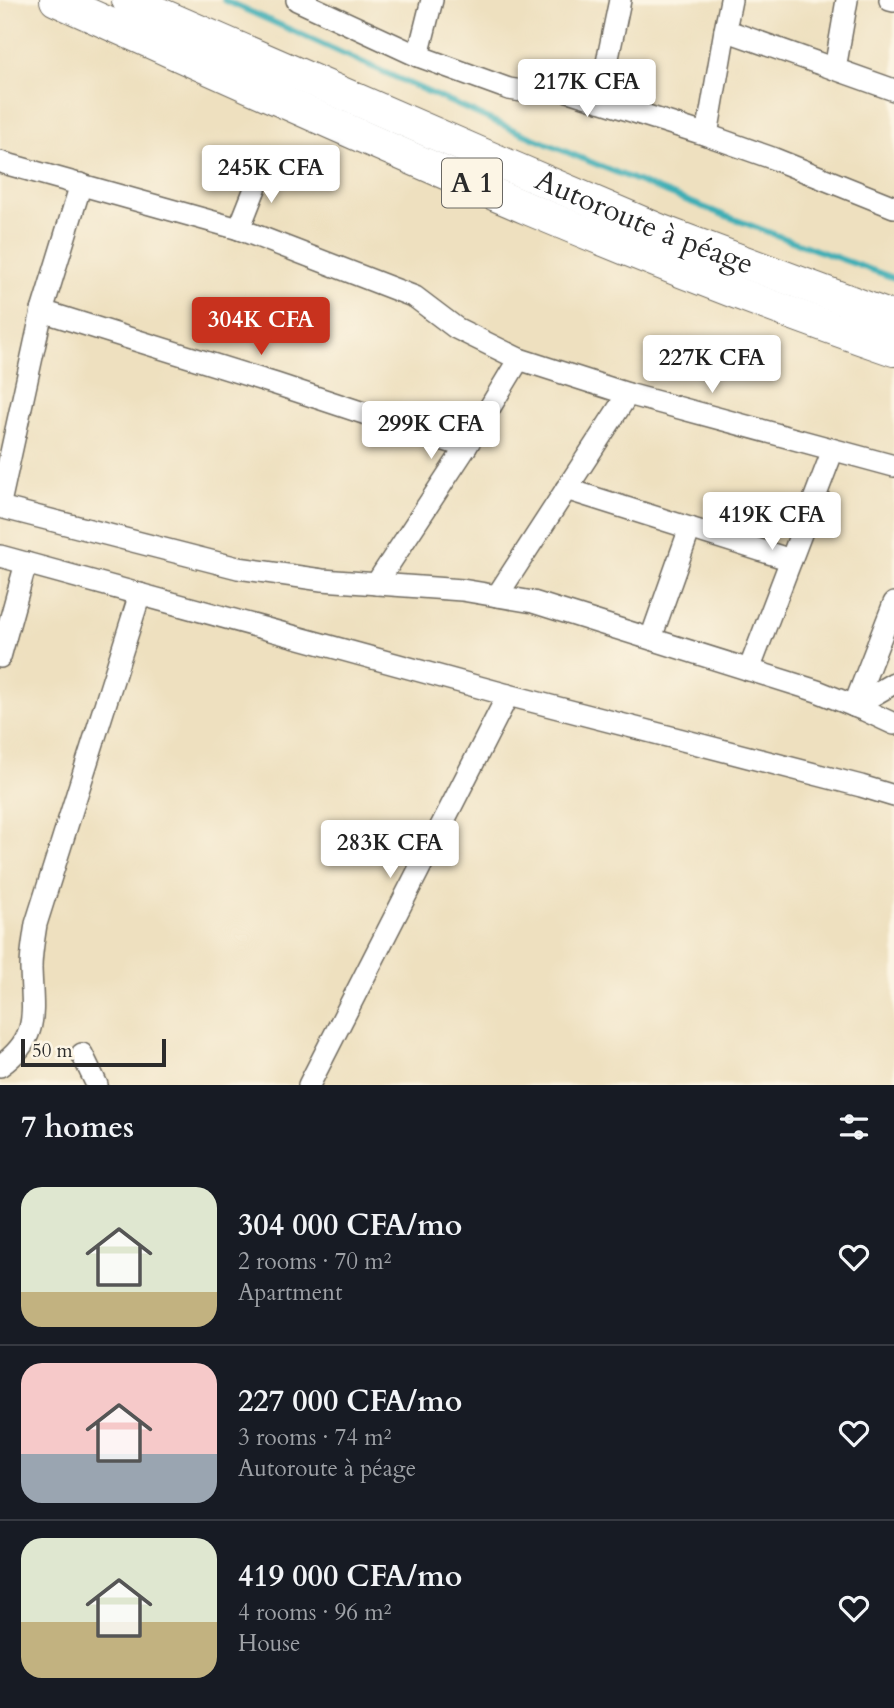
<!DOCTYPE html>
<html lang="en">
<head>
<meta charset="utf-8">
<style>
	body { margin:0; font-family:Cardo,serif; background:#242831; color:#f1f3f6; height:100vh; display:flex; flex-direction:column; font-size:26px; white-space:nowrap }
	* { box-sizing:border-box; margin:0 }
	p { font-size:23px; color:#9ea1a6 }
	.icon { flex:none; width:38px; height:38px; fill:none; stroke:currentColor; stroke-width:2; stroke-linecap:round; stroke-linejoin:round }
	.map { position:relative; height:1085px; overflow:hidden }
	.details { display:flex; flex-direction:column; background:#171b24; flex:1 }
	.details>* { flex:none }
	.scale { position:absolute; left:21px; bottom:18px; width:145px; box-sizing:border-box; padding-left:7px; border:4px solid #2b2b2b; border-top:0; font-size:19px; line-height:24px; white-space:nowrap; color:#2b2b2b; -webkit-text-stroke:5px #fcf5e5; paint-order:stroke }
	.price { position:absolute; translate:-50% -60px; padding:0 16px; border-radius:7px; background:#fff; color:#222; font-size:23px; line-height:46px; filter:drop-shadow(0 2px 4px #0008) }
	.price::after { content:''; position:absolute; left:50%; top:42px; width:21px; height:16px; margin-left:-10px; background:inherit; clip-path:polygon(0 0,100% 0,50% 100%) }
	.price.current { background:#c8321e; color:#fff }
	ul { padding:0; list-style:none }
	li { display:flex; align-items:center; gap:21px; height:175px; padding:0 21px }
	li+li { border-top:2px solid #363941 }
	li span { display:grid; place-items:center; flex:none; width:196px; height:140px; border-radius:21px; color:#555 }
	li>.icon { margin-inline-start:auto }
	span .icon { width:84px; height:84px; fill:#fffc; stroke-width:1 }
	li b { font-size:30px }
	h2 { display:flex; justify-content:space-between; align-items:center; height:84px; padding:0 21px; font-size:30px }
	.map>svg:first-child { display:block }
</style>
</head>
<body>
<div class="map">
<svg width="894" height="1085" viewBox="0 0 894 1085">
	<rect width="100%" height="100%" fill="#fcf5e5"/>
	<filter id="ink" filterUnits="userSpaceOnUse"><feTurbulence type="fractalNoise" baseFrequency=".0143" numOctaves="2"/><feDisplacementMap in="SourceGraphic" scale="14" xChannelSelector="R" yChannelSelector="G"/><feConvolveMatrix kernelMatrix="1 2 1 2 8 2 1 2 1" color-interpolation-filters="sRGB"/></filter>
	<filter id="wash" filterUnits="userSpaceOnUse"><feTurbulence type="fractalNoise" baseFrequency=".00686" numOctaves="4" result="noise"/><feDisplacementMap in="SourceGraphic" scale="28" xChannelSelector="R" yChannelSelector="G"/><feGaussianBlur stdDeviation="1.57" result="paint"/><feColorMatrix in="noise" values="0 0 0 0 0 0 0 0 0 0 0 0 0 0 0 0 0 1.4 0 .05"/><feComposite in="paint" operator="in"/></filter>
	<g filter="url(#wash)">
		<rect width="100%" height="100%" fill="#eee0bf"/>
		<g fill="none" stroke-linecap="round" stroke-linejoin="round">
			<path stroke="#3caeb5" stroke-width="6" d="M 224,0 C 321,43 417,88 514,130 C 639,183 766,233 894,278"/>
		</g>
	</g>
	<g filter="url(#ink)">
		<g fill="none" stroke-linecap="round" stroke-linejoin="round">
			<defs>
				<g id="minor">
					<path d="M 297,0 L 418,56 L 509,89 L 522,91 L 559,88 L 707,135 L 772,158 L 894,207"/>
					<path d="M 890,0 L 894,1"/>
					<path d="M 725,30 L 731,0"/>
					<path d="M 418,56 L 432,0"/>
					<path d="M 835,69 L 847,0"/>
					<path d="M 599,101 L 620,0"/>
					<path d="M 707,135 L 725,30 L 894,90"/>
					<path d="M 0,162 L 239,229 L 415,297 L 456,328 L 519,359 L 628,394 L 894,466"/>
					<path d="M 239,229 L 264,166"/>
					<path d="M 42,311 L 276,384 L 466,447"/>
					<path d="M 566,489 L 791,560"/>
					<path d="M 0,503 L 42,311 L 81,184"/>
					<path d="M 0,507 L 238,568 L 322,580 L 462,590 L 533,602 L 817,691 L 864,710 L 894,724"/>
					<path d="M 0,556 L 508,695 L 861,786 L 894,796"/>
					<path d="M 376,584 L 466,447 L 519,359"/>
					<path d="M 497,596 L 628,394"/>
					<path d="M 651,638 L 690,528"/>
					<path d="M 0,657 L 26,563"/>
					<path d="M 749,670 L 833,450"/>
					<path d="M 854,706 L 894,603"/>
					<path d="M 854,706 L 894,683"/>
					<path d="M 82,1054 L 97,1085"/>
					<path d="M 0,1066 C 41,1037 32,1012 31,968 C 31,953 34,938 36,924 L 140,594"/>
					<path d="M 309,1085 L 508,695"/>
				</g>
				<g id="highway">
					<path d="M 56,0 C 332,123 608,252 894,350"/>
					<path id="s1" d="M 128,0 L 500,162 L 659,230 L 894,318"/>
				</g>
			</defs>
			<use href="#minor" stroke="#6f6a5f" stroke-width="24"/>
			<use href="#highway" stroke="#6f6a5f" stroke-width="34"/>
			<use href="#minor" stroke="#fff" stroke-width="21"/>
			<use href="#highway" stroke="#fff" stroke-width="32"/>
		</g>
	</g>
	<g text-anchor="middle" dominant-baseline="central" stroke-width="6" stroke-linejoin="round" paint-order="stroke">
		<rect fill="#fcf5e5" stroke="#6a6863" stroke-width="2" x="442" y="158.5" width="60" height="49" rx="5"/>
		<g font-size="28" font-weight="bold" fill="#2b2b2b">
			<text x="472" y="183">A 1</text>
		</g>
		<g font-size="30" fill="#2b2b2b" stroke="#fcf5e5">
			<text stroke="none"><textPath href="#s1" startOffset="562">Autoroute à péage</textPath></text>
		</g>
	</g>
</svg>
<div class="scale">50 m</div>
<b class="price" style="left:587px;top:119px">217K CFA</b>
<b class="price" style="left:271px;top:205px">245K CFA</b>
<b class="price current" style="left:261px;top:357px">304K CFA</b>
<b class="price" style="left:712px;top:395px">227K CFA</b>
<b class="price" style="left:431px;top:461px">299K CFA</b>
<b class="price" style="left:772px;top:552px">419K CFA</b>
<b class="price" style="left:390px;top:880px">283K CFA</b>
</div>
<section class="details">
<h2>7 homes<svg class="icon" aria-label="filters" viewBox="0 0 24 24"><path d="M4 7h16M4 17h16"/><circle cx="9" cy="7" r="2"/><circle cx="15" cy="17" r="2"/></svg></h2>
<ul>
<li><span style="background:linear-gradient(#dfe7d0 75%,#c2b280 0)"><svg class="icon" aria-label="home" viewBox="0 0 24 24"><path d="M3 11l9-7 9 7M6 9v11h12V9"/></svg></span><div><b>304 000 CFA/mo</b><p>2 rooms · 70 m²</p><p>Apartment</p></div><svg class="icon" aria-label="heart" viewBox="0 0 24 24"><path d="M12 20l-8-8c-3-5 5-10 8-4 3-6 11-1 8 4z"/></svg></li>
<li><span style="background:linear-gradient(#f6c9c9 65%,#9aa5b1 0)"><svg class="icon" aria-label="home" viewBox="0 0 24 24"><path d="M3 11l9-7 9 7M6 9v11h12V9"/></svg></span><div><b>227 000 CFA/mo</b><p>3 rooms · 74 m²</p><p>Autoroute à péage</p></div><svg class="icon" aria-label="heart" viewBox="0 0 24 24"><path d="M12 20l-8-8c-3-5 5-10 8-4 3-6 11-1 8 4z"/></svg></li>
<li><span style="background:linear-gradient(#dfe7d0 60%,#c2b280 0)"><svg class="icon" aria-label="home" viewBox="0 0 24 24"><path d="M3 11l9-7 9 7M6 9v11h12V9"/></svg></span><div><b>419 000 CFA/mo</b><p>4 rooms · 96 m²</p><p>House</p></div><svg class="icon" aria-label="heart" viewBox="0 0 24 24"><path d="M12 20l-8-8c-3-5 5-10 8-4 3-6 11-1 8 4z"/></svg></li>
</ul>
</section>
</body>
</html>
